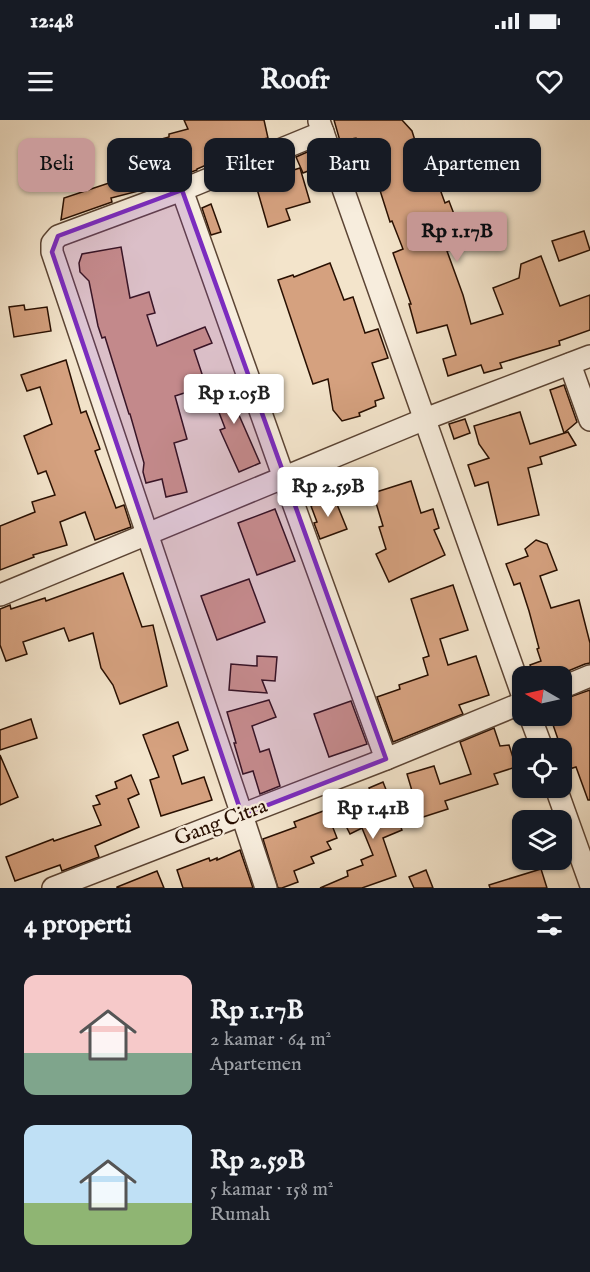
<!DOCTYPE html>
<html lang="id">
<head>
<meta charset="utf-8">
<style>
	body { margin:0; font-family:"IM FELL English",serif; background:#242831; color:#f1f3f6; height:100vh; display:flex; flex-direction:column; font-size:22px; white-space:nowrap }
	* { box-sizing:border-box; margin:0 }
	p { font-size:20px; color:#9ea1a6 }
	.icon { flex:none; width:33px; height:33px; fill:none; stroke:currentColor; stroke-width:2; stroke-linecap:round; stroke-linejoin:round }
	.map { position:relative; height:768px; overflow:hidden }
	.drawer { display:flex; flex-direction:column; background:#171b24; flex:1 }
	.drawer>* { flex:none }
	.banner { position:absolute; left:18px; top:18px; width:555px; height:54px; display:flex; gap:12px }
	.needle { width:39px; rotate:279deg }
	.fabs { position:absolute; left:512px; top:546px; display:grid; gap:12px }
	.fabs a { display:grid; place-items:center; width:60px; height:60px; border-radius:12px; background:#171b24; box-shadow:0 2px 4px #0004; font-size:30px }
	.price { position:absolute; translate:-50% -51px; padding:0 14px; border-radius:6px; background:#fff; color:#222; font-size:20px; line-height:39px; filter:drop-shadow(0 2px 3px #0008) }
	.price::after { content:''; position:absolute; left:50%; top:36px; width:18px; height:14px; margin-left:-9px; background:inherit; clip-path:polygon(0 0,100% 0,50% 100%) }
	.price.active { background:#c59692; color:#111 }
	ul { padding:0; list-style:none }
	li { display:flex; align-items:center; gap:18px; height:150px; padding:0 24px }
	li span { display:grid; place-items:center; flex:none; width:168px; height:120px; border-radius:12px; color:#555 }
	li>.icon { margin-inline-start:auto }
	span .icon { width:72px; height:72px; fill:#fffc; stroke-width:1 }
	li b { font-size:26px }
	h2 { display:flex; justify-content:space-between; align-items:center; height:72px; padding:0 24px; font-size:26px }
	.pill { padding:0 21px; border-radius:12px; background:#171b24; box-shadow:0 2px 4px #0004; font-size:21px; line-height:54px }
	.pill.active { background:#c59692; color:#111 }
	.status { display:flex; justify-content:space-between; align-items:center; height:42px; padding:0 30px; background:#171b24; direction:ltr }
	.status svg { height:16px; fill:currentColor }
	header { display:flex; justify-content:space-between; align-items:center; height:78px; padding:0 24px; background:#171b24; font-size:27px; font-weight:700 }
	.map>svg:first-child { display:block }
</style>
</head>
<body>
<div class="status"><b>12:48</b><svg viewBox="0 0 49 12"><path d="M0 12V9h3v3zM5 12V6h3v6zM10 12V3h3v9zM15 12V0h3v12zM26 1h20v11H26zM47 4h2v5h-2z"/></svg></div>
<header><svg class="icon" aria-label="menu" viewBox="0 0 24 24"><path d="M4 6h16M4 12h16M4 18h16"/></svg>Roofr<svg class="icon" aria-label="heart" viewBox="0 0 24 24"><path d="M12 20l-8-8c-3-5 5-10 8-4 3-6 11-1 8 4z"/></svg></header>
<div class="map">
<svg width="590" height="768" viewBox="0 0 590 768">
	<rect width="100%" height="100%" fill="#f3e4cb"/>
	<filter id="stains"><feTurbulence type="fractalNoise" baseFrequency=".00333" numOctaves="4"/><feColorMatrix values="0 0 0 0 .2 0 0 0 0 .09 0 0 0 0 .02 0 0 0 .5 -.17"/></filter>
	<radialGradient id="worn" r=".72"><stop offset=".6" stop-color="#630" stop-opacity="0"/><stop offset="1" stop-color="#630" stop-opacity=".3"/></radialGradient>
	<g fill="#d5a17f" stroke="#280f01" stroke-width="1.5">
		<path d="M 184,0 L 264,0 L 268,18 L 236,25 L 227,36 L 197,49 L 197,50 L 180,56 L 179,54 L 148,62 L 150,68 L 111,78 L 112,82 L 61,100 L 64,78 L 121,59 L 114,32 L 169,17 L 169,14 L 188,9 Z"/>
		<path d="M 334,0 L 402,0 L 412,11 L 418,30 L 416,31 L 427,65 L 437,61 L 445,83 L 449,81 L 457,102 L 443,108 L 451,130 L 447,131 L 463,175 L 471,204 L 503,194 L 493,168 L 519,158 L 521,144 L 541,136 L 560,186 L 590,175 L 590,210 L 559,221 L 560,225 L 500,243 L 502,248 L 484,253 L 481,245 L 448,256 L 443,239 L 456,235 L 447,205 L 417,213 L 409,184 L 411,184 L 393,133 L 403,129 L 392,101 L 390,102 L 371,42 L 364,44 L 356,18 L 340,21 Z"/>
		<path d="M 314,29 L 321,46 L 303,53 L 296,37 Z"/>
		<path d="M 300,48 L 310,82 L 286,89 L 290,100 L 268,107 L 255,62 Z"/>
		<path d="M 211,84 L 221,112 L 211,115 L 202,88 Z"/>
		<path d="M 584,111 L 590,130 L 559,141 L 552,121 Z"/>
		<path d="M 121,127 L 130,178 L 149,172 L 155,193 L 147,195 L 157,226 L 205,207 L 212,223 L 194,230 L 206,266 L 175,276 L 187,319 L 174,323 L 187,372 L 166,377 L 162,359 L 146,363 L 143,352 L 144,343 L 130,294 L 129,294 L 105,217 L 102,218 L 98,206 L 89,161 L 80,152 L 79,143 L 82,134 Z"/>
		<path d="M 330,143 L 344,180 L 353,177 L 365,213 L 378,209 L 388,238 L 372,243 L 384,278 L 375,281 L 376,286 L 359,293 L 360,296 L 342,301 L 333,290 L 328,259 L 313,264 L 278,160 L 293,155 L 294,157 Z"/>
		<path d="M 24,185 L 25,190 L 47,187 L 51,211 L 14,217 L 9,187 Z"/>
		<path d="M 66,240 L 81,293 L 86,291 L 100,329 L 95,331 L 116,388 L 124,385 L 131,407 L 95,420 L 85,392 L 60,402 L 67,425 L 33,435 L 34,437 L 0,450 L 0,406 L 35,392 L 32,382 L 55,375 L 46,351 L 38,354 L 24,316 L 52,304 L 40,267 L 27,271 L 21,255 Z"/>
		<path d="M 236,259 L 244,283 L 235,286 L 260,343 L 239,352 L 220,310 L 225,308 L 210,269 Z"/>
		<path d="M 564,265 L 577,302 L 564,313 L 550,270 Z"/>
		<path d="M 520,292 L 530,324 L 568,312 L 576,325 L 540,337 L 542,344 L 528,348 L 539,395 L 498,405 L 488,362 L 475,366 L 468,345 L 489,338 L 479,324 L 474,306 Z"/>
		<path d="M 465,299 L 470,313 L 454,319 L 449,304 Z"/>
		<path d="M 411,361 L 421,393 L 433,389 L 439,408 L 434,410 L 445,435 L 389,462 L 376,434 L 386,429 L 379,407 L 383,406 L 373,373 Z"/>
		<path d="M 334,377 L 347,409 L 320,419 L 314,403 L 317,402 L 311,386 Z"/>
		<path d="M 275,389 L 295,441 L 257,455 L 238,403 Z"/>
		<path d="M 536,420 L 547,424 L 557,450 L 540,456 L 551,488 L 579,480 L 590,523 L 590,543 L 585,544 L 556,556 L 534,556 L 530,545 L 541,541 L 537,529 L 539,528 L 529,491 L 520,463 L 514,465 L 506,444 L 528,436 L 525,429 Z"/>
		<path d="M 123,453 L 142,507 L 153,505 L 167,566 L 120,584 L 113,565 L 101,548 L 93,513 L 69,521 L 64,508 L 23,522 L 27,534 L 6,541 L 0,525 L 0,489 L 10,485 L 11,489 L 45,478 L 46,481 Z"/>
		<path d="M 249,459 L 265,502 L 217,520 L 201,476 Z"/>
		<path d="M 453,465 L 468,510 L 440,519 L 448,545 L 476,536 L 489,575 L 459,585 L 463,594 L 393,622 L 377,577 L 400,569 L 399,565 L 428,555 L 423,538 L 429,536 L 411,479 Z"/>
		<path d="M 257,536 L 277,537 L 275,561 L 262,560 L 267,573 L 229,570 L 231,544 L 257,546 Z"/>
		<path d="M 590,570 L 590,680 L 588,680 L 576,647 L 566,650 L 561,628 L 550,596 L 561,596 L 561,580 Z"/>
		<path d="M 269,580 L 276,597 L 252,606 L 260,632 L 269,629 L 280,666 L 260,674 L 253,651 L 243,654 L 234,623 L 236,623 L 227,592 Z"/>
		<path d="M 351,581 L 367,624 L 329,637 L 314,594 Z"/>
		<path d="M 31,599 L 37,618 L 0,630 L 0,610 Z"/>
		<path d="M 178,602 L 188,630 L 173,636 L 182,664 L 204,657 L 212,680 L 161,696 L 150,660 L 159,657 L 143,615 Z"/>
		<path d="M 494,608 L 500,626 L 509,625 L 516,647 L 494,654 L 498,664 L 445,681 L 448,689 L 420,698 L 407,654 L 434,646 L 440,664 L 471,654 L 460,622 Z"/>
		<path d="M 0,635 L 18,677 L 0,685 Z"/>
		<path d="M 131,655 L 139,674 L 128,679 L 139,707 L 95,726 L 99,737 L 62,751 L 60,745 L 15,761 L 6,737 L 53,719 L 54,721 L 101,705 L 93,686 L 100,684 L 96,676 L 117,668 L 115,662 Z"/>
		<path d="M 383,662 L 402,710 L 383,718 L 396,756 L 362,768 L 320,768 L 348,756 L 347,751 L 363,745 L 361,740 L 373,735 L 362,708 L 350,714 L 344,702 L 364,693 L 359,681 L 372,675 L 369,668 Z"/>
		<path d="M 326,690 L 337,718 L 327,722 L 331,729 L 311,737 L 314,743 L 294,751 L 298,762 L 282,768 L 278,768 L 263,719 L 296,707 L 294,702 Z"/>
		<path d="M 240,730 L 253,768 L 183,768 L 177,750 L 209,738 L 210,741 L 217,738 L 217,740 Z"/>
		<path d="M 541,749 L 547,768 L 490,768 L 489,765 Z"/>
		<path d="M 426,750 L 433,768 L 414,768 L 409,757 Z"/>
		<path d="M 157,751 L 164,768 L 117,768 L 117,767 Z"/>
	</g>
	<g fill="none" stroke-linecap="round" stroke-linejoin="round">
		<defs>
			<g id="minor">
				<path d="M 319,1 L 522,574"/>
				<path d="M 182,70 L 284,358 L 386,639"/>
				<path d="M 570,244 L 590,300"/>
				<path d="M 0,475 L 425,299 L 590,236"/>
				<path d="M 561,568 L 590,556"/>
				<path d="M 530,596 L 542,628"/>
				<path d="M 556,668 L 590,763"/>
				<path d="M 53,768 L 386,639 L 522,583"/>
				<path d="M 266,768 L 242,695 L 52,132 L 52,123 L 58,116 L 182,70 L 323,12"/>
			</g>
		</defs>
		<use href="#minor" stroke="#5b4434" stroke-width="24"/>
		<use href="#minor" stroke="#f7eddd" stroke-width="21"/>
	</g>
	<path fill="#7b2cbf" fill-opacity="0.2" stroke="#7b2cbf" stroke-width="4.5" stroke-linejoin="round" d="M 182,70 L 386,639 L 242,695 L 52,132 L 58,116 Z"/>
	<g text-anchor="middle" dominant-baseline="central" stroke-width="4.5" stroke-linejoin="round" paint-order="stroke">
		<g font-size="21" fill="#280f01" stroke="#f7eddd">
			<text transform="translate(221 703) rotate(-21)">Gang Citra</text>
		</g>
	</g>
	<rect width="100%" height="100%" filter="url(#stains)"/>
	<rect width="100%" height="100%" fill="url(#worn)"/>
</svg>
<div class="fabs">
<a><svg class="needle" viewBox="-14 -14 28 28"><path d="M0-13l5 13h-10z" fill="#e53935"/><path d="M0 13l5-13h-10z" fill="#9ea1a6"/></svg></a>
<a><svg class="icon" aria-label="locate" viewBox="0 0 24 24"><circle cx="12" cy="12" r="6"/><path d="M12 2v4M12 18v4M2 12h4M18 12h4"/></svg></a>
<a><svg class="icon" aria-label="layers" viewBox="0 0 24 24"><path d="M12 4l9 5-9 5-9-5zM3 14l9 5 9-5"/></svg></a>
</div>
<b class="price active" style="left:457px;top:143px">Rp 1.17B</b>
<b class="price" style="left:234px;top:305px">Rp 1.05B</b>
<b class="price" style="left:328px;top:398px">Rp 2.59B</b>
<b class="price" style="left:373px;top:720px">Rp 1.41B</b>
<div class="banner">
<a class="pill active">Beli</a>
<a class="pill">Sewa</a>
<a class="pill">Filter</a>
<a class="pill">Baru</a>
<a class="pill">Apartemen</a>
</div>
</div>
<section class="drawer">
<h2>4 properti<svg class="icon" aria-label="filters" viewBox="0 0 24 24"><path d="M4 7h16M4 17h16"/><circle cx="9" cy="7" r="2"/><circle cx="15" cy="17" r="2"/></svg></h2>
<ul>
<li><span style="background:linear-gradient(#f6c9c9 65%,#7fa58c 0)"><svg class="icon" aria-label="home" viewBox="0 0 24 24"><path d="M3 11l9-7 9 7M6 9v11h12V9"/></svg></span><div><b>Rp 1.17B</b><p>2 kamar · 64 m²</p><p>Apartemen</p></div></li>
<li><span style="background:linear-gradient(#bfe0f5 65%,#8fb573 0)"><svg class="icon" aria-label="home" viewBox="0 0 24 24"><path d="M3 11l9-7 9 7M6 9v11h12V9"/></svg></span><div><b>Rp 2.59B</b><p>5 kamar · 158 m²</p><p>Rumah</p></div></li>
</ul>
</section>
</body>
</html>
